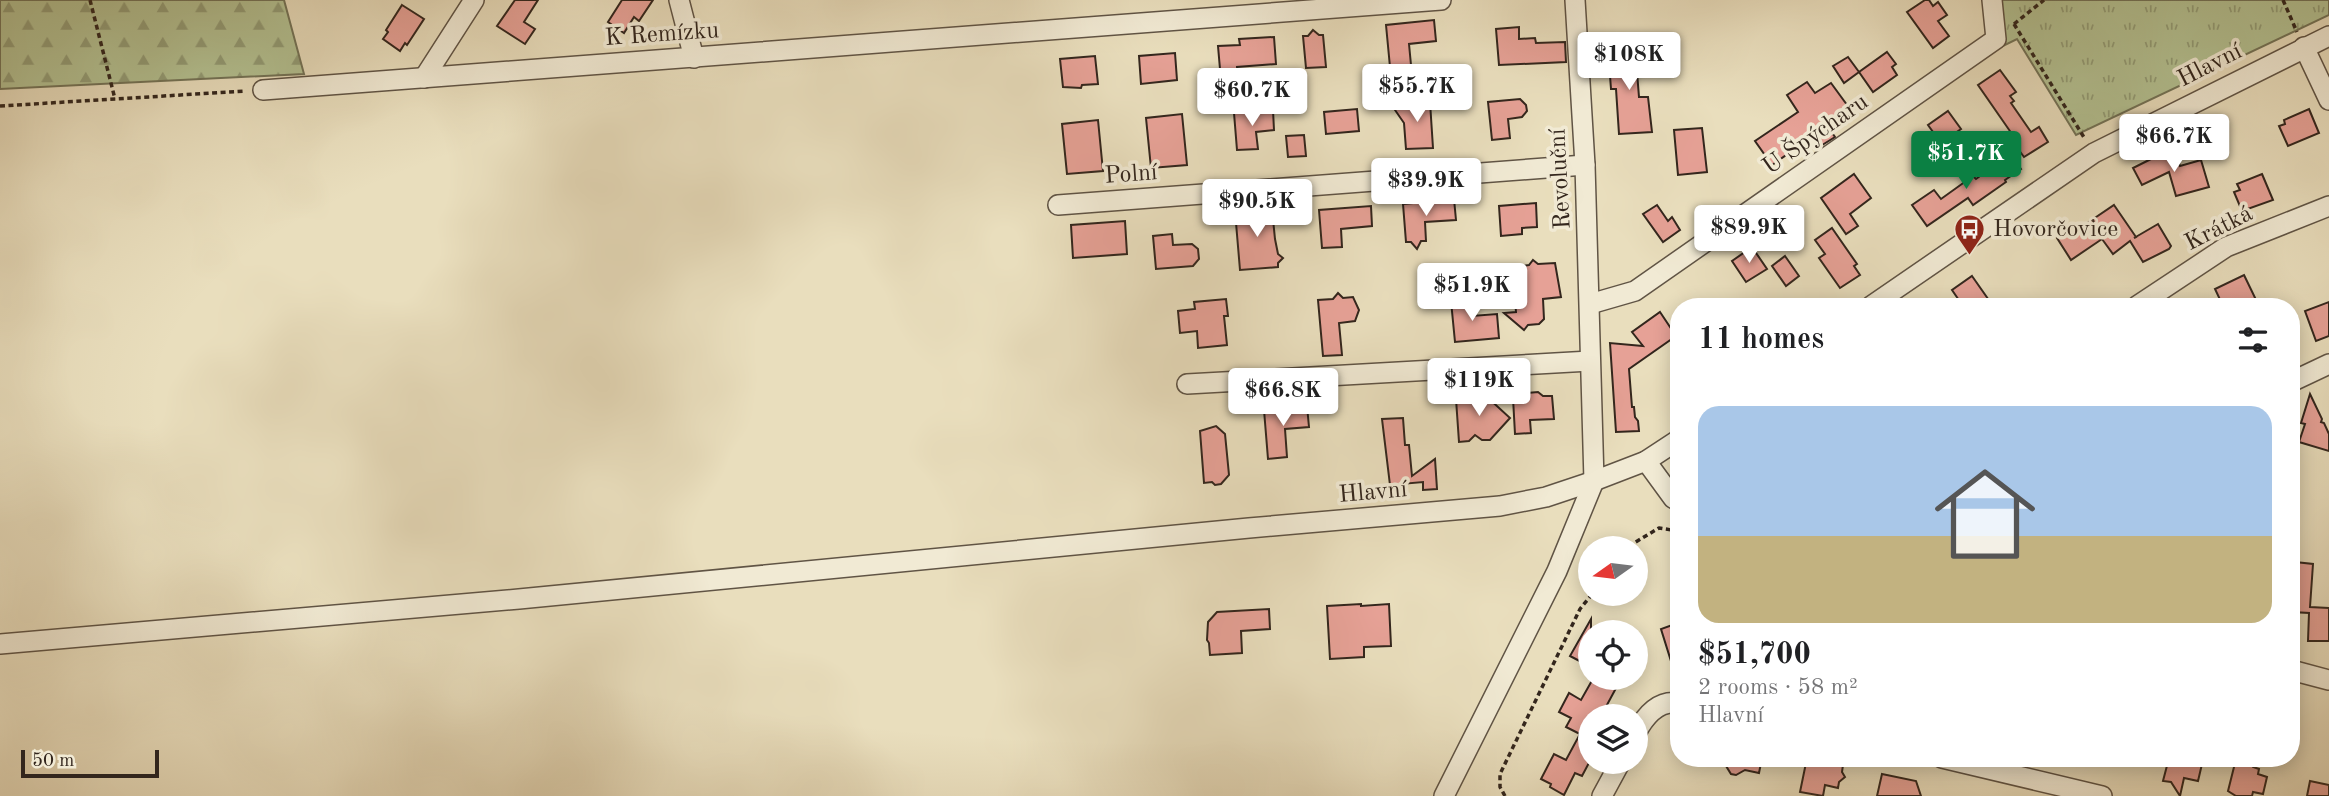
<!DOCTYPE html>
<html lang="en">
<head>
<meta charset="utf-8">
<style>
	body { margin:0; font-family:"Old Standard TT",serif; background:#f2f2f2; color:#202124; height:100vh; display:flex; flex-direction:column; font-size:26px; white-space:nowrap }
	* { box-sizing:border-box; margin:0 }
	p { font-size:23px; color:#757577 }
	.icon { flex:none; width:38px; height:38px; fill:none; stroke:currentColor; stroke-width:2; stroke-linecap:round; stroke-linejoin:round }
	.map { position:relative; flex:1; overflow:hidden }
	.panel { position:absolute; left:1670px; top:298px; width:630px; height:469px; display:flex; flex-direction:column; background:#fff; border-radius:28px; box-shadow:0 4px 18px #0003 }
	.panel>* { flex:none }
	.needle { width:46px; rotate:256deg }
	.controls { position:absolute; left:1578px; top:536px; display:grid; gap:14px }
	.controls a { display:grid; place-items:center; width:70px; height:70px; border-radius:50%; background:#fff; box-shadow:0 4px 18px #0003; font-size:35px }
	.scale { position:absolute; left:21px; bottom:18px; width:138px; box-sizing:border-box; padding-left:7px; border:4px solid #33261d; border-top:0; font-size:19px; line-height:24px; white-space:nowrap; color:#33261d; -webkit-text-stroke:5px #f1ead4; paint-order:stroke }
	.price { position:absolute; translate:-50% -60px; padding:0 16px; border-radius:7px; background:#fff; color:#222; font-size:23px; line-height:46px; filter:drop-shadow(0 2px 4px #0008) }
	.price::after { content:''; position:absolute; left:50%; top:42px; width:21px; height:16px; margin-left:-10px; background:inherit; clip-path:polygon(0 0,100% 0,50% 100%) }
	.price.selected { background:#0b8043; color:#fff }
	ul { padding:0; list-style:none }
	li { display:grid; align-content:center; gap:14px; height:371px; padding:0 28px }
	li+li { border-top:2px solid #e0e0e0 }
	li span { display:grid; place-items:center; height:217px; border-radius:21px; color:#555 }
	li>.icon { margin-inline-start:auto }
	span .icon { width:126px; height:126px; fill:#fffc; stroke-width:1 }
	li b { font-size:30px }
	h2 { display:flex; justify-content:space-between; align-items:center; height:84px; padding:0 28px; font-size:30px }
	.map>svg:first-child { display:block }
</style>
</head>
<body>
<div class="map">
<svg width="2329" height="796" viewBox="0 0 2329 796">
	<defs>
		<pattern id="forest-firs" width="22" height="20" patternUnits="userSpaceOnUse" patternTransform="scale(1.75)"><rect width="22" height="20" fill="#b4c293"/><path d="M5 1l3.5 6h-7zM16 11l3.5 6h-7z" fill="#939d77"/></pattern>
		<pattern id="park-tufts" width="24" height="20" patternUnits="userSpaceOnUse" patternTransform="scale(1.75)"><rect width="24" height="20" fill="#b4c293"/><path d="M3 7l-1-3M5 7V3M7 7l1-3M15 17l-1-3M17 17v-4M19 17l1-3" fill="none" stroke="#939d77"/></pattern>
	</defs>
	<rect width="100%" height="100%" fill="#e9debd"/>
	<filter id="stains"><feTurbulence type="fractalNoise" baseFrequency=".00286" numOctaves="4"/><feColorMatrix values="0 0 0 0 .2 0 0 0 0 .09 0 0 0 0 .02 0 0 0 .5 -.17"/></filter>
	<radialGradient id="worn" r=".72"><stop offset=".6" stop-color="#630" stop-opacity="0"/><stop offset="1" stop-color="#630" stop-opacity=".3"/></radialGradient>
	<path fill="url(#forest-firs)" stroke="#747458" stroke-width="2" d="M 0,0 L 284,0 L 304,74 L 0,89 Z"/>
	<path fill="url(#park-tufts)" stroke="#747458" stroke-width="2" d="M 2000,0 L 2329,0 L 2329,15 L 2076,135 L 2017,39 L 2003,46 Z"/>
	<g fill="#e6a196" stroke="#33261d" stroke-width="2">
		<path d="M 515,0 L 538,0 L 524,22 L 535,29 L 525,44 L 497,26 Z"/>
		<path d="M 622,0 L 653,0 L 639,21 L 634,17 L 624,33 L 608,22 Z"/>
		<path d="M 1925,0 L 1929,0 L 1933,6 L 1938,2 L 1947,15 L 1938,21 L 1949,36 L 1933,48 L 1907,12 Z"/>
		<path d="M 402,5 L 424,19 L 407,45 L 405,43 L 400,51 L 383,39 L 388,32 L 386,30 Z"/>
		<path d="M 1434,20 L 1436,41 L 1409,44 L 1411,65 L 1390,67 L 1386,25 Z"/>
		<path d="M 1519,27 L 1519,39 L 1535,38 L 1536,43 L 1565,42 L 1566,62 L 1499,65 L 1496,29 Z"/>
		<path d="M 1313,30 L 1319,35 L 1323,35 L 1326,67 L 1306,68 L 1303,36 L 1308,36 Z"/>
		<path d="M 1274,37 L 1276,64 L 1237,67 L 1239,91 L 1222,92 L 1218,46 L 1240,45 L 1239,39 Z"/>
		<path d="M 1635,47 L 1639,97 L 1648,97 L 1652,132 L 1619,134 L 1616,89 L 1611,89 L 1608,49 Z"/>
		<path d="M 1887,52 L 1896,64 L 1892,67 L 1897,75 L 1873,92 L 1859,72 Z"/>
		<path d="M 1175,53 L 1177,80 L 1141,84 L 1139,56 Z"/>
		<path d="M 1095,56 L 1098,84 L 1082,85 L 1081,88 L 1063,87 L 1060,59 Z"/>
		<path d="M 1848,57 L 1859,72 L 1844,83 L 1833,66 Z"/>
		<path d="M 2000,70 L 2016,92 L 2010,96 L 2014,101 L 2011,103 L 2031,132 L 2039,127 L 2048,142 L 2024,157 L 2013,142 L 2012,134 L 1978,85 Z"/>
		<path d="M 1807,82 L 1815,93 L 1831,83 L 1850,109 L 1827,126 L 1835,137 L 1819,147 L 1812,137 L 1772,165 L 1755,141 L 1798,112 L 1787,95 Z"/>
		<path d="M 1416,99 L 1416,103 L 1430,102 L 1433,148 L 1406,149 L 1404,123 L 1395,110 L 1403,103 Z"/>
		<path d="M 1520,99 L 1526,105 L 1527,111 L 1522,117 L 1508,119 L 1510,138 L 1492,140 L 1488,102 Z"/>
		<path d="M 1357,109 L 1359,131 L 1326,134 L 1324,112 Z"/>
		<path d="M 2309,109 L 2319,133 L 2288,146 L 2279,126 L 2285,124 L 2284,120 Z"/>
		<path d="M 1273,110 L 1274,130 L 1256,132 L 1258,149 L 1237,150 L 1234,113 Z"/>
		<path d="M 1948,111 L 1961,129 L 1941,143 L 1928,125 Z"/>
		<path d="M 1182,114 L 1187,165 L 1151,168 L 1146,118 Z"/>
		<path d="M 1098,120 L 1103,171 L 1067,174 L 1062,124 Z"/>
		<path d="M 1702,128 L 1707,172 L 1678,175 L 1674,130 Z"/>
		<path d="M 1304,135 L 1306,156 L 1288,157 L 1286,136 Z"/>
		<path d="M 2176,153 L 2180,166 L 2201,160 L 2209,187 L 2176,196 L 2169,172 L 2142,185 L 2133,168 L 2151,159 Z"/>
		<path d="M 2010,154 L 2021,169 L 2005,180 L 2006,182 L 1973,205 L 1968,198 L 1927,226 L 1912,205 L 1934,190 L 1941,199 L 1973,176 L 1976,179 Z"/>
		<path d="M 1854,174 L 1871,198 L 1850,214 L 1858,226 L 1846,234 L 1821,198 Z"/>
		<path d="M 2262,174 L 2273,200 L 2242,211 L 2234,192 L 2240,190 L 2237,184 Z"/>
		<path d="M 1454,199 L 1456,220 L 1425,222 L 1426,241 L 1421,241 L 1417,249 L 1411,242 L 1406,242 L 1403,204 Z"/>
		<path d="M 1536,203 L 1537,227 L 1522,228 L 1522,234 L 1501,236 L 1499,206 Z"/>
		<path d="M 1657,205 L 1668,221 L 1672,217 L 1680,230 L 1663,242 L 1643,214 Z"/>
		<path d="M 2114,205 L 2136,237 L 2134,238 L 2158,224 L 2171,246 L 2169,249 L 2143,262 L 2130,241 L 2113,254 L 2102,239 L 2071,260 L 2057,238 L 2077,224 L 2080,228 Z"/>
		<path d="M 1371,206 L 1372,226 L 1341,229 L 1342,247 L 1322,248 L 1319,210 Z"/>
		<path d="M 1269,208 L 1276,215 L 1273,219 L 1275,239 L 1278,254 L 1283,258 L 1278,263 L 1278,267 L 1240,270 L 1235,211 Z"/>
		<path d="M 1125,221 L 1127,254 L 1073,258 L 1071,225 Z"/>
		<path d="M 1832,228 L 1857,264 L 1854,266 L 1860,275 L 1840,288 L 1819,258 L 1825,254 L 1815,240 Z"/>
		<path d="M 1172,234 L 1173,245 L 1192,244 L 1198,249 L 1199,259 L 1193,266 L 1156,269 L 1153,236 Z"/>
		<path d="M 1752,247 L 1767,269 L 1746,282 L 1732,261 Z"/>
		<path d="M 1785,256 L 1799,276 L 1786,286 L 1772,266 Z"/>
		<path d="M 1533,260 L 1538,264 L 1555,263 L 1561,297 L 1543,299 L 1544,319 L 1539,324 L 1528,325 L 1524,330 L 1504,313 L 1516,312 L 1513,278 L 1516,278 L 1515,267 L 1529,265 Z"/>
		<path d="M 2244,275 L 2259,306 L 2223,306 L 2215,289 Z"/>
		<path d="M 1972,276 L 1993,306 L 1963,306 L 1952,290 Z"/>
		<path d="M 1338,293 L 1343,298 L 1353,297 L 1359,310 L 1355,321 L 1339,323 L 1342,355 L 1323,356 L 1318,300 L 1333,299 Z"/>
		<path d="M 1226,299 L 1228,316 L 1224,316 L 1227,345 L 1198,348 L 1197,331 L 1180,333 L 1178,311 L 1195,309 L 1194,302 Z"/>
		<path d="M 1470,299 L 1472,316 L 1497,314 L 1499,338 L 1455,342 L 1451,301 Z"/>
		<path d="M 2329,302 L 2329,336 L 2316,341 L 2305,311 Z"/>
		<path d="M 1660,312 L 1676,336 L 1629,369 L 1632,407 L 1634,407 L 1635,417 L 1638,421 L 1639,431 L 1616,432 L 1610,343 L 1643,346 L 1632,332 Z"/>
		<path d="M 1538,392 L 1543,396 L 1552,396 L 1554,419 L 1530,420 L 1531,433 L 1515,434 L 1513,398 L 1523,397 L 1527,393 Z"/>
		<path d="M 2310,394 L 2322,419 L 2321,422 L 2324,423 L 2329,434 L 2329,451 L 2299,442 L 2305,424 L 2301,423 Z"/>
		<path d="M 1477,395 L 1486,396 L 1510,418 L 1490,440 L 1482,440 L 1475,435 L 1469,441 L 1459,442 L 1456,399 Z"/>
		<path d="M 1307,406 L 1309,427 L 1285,429 L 1287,457 L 1268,459 L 1264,410 Z"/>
		<path d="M 1403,418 L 1405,445 L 1409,445 L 1412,476 L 1435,459 L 1437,489 L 1423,490 L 1423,482 L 1390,485 L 1382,419 Z"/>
		<path d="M 1216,426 L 1225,434 L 1229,475 L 1221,484 L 1215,485 L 1212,482 L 1204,483 L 1200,431 Z"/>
		<path d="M 2295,562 L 2313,564 L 2310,607 L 2329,608 L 2329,641 L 2308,641 L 2309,613 L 2292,612 Z"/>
		<path d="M 1361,604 L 1361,606 L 1389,604 L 1391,646 L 1364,647 L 1364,657 L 1330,659 L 1327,606 Z"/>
		<path d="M 1269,609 L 1270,629 L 1241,631 L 1242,653 L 1210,655 L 1209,643 L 1207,640 L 1208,622 L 1217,612 Z"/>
		<path d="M 1591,619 L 1591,667 L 1570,656 Z"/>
		<path d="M 1678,623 L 1678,673 L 1675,674 L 1661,629 Z"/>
		<path d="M 1594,677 L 1622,677 L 1601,716 L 1591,716 L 1591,759 L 1582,776 L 1575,773 L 1564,795 L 1550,787 L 1551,784 L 1541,779 L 1554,754 L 1566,760 L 1580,734 L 1566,727 L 1571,718 L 1559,712 L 1569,693 L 1581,700 Z"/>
		<path d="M 1720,758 L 1762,758 L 1759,773 L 1745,770 L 1736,775 L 1731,774 L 1726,766 L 1719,765 Z"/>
		<path d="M 1807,758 L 1843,765 L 1842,772 L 1845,777 L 1839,782 L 1838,788 L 1825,785 L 1823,796 L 1800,792 Z"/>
		<path d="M 2169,758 L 2189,758 L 2188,760 L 2202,764 L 2198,781 L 2184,778 L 2180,796 L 2171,782 L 2163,781 Z"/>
		<path d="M 2248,761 L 2253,767 L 2259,769 L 2258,774 L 2267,777 L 2263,794 L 2253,792 L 2252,796 L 2236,796 L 2228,791 L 2235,763 L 2242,765 Z"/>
		<path d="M 1882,774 L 1916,781 L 1921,796 L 1877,796 Z"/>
		<path d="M 2310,781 L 2329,785 L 2329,796 L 2307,796 Z"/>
	</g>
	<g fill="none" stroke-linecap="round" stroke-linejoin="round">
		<defs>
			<g id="minor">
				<path d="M 679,0 L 694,58"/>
				<path d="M 2304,47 L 2329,100"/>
				<path d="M 424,78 L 474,0"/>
				<path d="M 263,90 L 1441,0"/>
				<path d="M 1058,205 L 1585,165"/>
				<path d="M 1590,304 L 1635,291 L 1996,39 L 1992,0"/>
				<path d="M 1871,306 L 2094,153 L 2329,36"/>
				<path d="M 2137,306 L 2226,247 L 2329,206"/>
				<path d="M 2291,382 L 2329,364"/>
				<path d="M 1187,384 L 1590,361"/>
				<path d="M 1646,461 L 1673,498 L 1678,501"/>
				<path d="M 0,644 L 519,599 L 1249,528 L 1500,506 L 1546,497 L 1594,481 L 1646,461 L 1678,440"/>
				<path d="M 2291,670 L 2329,680"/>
				<path d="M 1636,733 C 1645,716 1658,700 1678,703"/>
				<path d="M 1942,758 L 2102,796"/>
				<path d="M 1444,796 L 1557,571 L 1594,481 L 1585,165 L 1575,0"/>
				<path d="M 1602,796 L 1621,761"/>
			</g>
		</defs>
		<use href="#minor" stroke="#605445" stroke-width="22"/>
		<g stroke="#33261d" stroke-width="3.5" stroke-dasharray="5 3.5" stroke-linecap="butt">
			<path d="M 90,0 L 115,99"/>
			<path d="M 2283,0 L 2297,32"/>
			<path d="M 2014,24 L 2085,139"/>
			<path d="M 2014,24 L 2044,0"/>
			<path d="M 0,106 L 246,91"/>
			<path d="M 1630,548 L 1634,543 L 1659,528 L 1678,531"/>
			<path d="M 1505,796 L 1500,787 L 1500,774 L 1580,609 L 1593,593"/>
		</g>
		<use href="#minor" stroke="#f1ead4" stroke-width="19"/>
	</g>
	<defs>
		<symbol id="bus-pin" viewBox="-11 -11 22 30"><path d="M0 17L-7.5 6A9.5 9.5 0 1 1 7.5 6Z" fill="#8f2418" stroke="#f1ead4"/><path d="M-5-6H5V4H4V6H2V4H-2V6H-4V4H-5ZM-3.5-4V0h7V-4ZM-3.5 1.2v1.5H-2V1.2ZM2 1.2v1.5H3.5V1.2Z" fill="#fff"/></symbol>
	</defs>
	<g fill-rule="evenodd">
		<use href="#bus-pin" x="1952" y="212" width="35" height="47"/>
	</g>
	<g text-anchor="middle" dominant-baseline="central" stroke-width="7" stroke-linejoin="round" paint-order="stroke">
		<g font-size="24" fill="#33261d" stroke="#f1ead4">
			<text transform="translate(662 35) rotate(-4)">K Remízku</text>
			<text transform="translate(2210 66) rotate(-27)">Hlavní</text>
			<text transform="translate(1816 135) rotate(-35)">U Špýcharu</text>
			<text transform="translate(1131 175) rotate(-4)">Polní</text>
			<text transform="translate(1561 179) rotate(-93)">Revoluční</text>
			<text transform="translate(2219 229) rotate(-27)">Krátká</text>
			<text transform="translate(1373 493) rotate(-5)">Hlavní</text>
		</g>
		<g font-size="24" fill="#33261d" stroke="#f1ead4" text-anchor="start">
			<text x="1993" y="230">Hovorčovice</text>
		</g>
	</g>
	<rect width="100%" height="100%" filter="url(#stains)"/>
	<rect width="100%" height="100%" fill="url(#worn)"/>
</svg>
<div class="controls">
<a><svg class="needle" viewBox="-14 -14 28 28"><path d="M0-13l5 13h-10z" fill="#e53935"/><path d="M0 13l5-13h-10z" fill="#757577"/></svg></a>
<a><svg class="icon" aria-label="locate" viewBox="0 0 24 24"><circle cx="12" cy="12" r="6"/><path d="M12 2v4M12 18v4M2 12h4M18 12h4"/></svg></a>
<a><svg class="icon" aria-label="layers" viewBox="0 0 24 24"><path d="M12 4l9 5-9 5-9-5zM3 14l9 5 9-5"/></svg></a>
</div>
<div class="scale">50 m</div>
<b class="price" style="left:1629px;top:92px">$108K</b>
<b class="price" style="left:1417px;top:124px">$55.7K</b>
<b class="price" style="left:1252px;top:128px">$60.7K</b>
<b class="price" style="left:2174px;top:174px">$66.7K</b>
<b class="price selected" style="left:1966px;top:191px">$51.7K</b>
<b class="price" style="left:1426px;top:218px">$39.9K</b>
<b class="price" style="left:1257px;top:239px">$90.5K</b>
<b class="price" style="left:1749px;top:265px">$89.9K</b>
<b class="price" style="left:1472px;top:323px">$51.9K</b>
<b class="price" style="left:1479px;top:418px">$119K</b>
<b class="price" style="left:1283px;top:428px">$66.8K</b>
<section class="panel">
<h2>11 homes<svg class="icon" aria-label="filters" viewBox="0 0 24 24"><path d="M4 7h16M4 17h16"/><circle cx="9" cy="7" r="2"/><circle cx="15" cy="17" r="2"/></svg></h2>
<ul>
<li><span style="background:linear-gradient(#a9c7e8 60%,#c2b280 0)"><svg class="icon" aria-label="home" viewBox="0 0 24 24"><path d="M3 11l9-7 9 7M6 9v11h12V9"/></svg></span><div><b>$51,700</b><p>2 rooms · 58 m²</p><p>Hlavní</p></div></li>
</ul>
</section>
</div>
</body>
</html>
